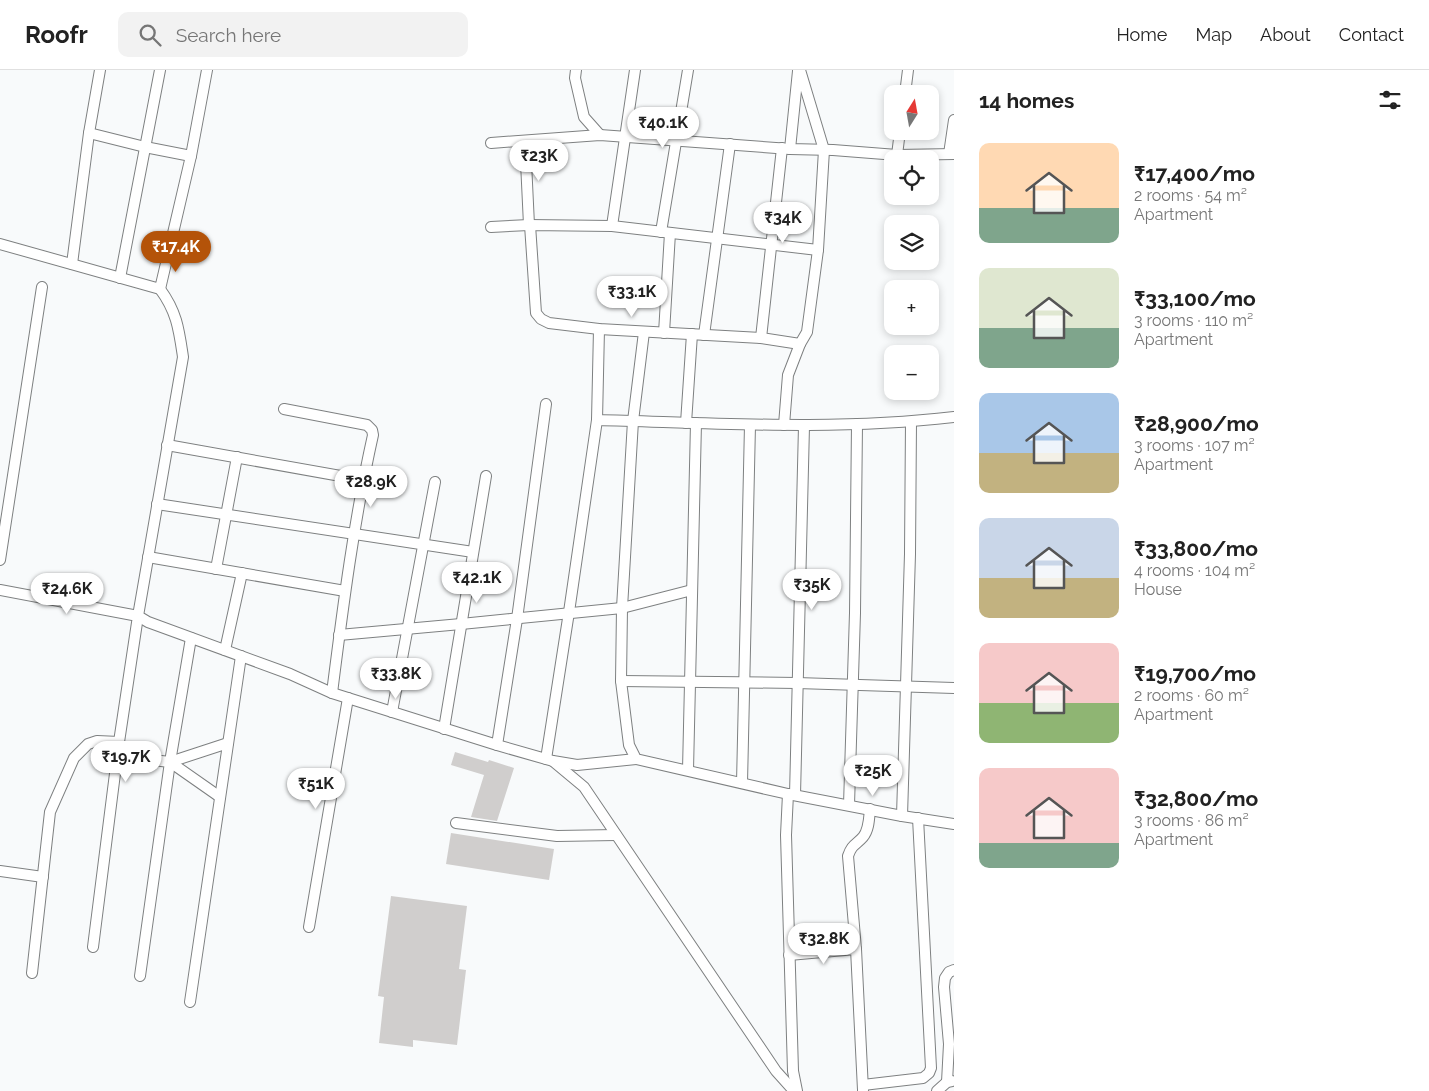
<!DOCTYPE html>
<html lang="en">
<head>
<meta charset="utf-8">
<style>
	body { margin:0; font-family:Raleway,sans-serif; background:#f2f2f2; color:#222; height:100vh; display:flex; flex-direction:column; font-size:19px; white-space:nowrap }
	* { box-sizing:border-box; margin:0 }
	p { font-size:16px; color:#767676 }
	.icon { flex:none; width:28px; height:28px; fill:none; stroke:currentColor; stroke-width:2; stroke-linecap:round; stroke-linejoin:round }
	.map { position:relative; flex:1; overflow:hidden }
	.panel { display:flex; flex-direction:column; background:#fff; width:475px }
	.panel>* { flex:none }
	.needle { width:32px; rotate:11deg }
	.buttons { position:absolute; left:884px; top:15px; display:grid; gap:10px }
	.buttons a { display:grid; place-items:center; width:55px; height:55px; border-radius:10px; background:#fff; box-shadow:0 2px 8px #0003; font-size:25px }
	.price { position:absolute; translate:-50% -42px; padding:0 11px; border-radius:18px; background:#fff; color:#222; font-size:16px; line-height:32px; filter:drop-shadow(0 1px 2px #0008) }
	.price::after { content:''; position:absolute; left:50%; top:30px; width:15px; height:11px; margin-left:-8px; background:inherit; clip-path:polygon(0 0,100% 0,50% 100%) }
	.price.active { background:#b45309; color:#fff }
	ul { padding:0; list-style:none }
	li { display:flex; align-items:center; gap:15px; height:125px; padding:0 25px }
	li span { display:grid; place-items:center; flex:none; width:140px; height:100px; border-radius:10px; color:#555 }
	li>.icon { margin-inline-start:auto }
	span .icon { width:60px; height:60px; fill:#fffc; stroke-width:1 }
	li b { font-size:21px }
	h2 { display:flex; justify-content:space-between; align-items:center; height:60px; padding:0 25px; font-size:21px }
	header { display:flex; align-items:center; gap:30px; box-sizing:border-box; height:70px; padding:0 25px; background:#fff; border-bottom:1px solid #e0e0e0 }
	header strong { font-size:24px }
	nav { display:flex; gap:28px; margin-inline-start:auto; font-size:18px }
	.search { width:350px; height:45px; background:#f2f2f2; display:flex; align-items:center; gap:12px; box-sizing:border-box; padding:0 18px; border-radius:10px; color:#767676; font-size:19px }
	main { display:flex; flex:1; min-height:0 }
	.map>svg:first-child { display:block }
</style>
</head>
<body>
<header>
<strong>Roofr</strong>
<div class="search"><svg class="icon" aria-label="search" viewBox="0 0 24 24"><circle cx="10" cy="10" r="6"/><path d="M15 15l6 6"/></svg>Search here</div>
<nav><a>Home</a><a>Map</a><a>About</a><a>Contact</a></nav>
</header>
<main>
<div class="map">
<svg width="954" height="1021" viewBox="0 0 954 1021">
	<rect width="100%" height="100%" fill="#f8fafb"/>
	<g fill="#d0cecd">
		<path d="M 455,682 L 488,692 L 489,690 L 514,698 L 497,751 L 471,747 L 484,705 L 451,695 Z"/>
		<path d="M 451,763 L 554,779 L 549,810 L 446,794 Z"/>
		<path d="M 391,826 L 467,836 L 459,899 L 466,900 L 457,975 L 413,970 L 413,977 L 379,973 L 384,927 L 378,926 Z"/>
	</g>
	<g fill="none" stroke-linecap="round" stroke-linejoin="round">
		<defs>
			<g id="street">
				<path d="M 576,0 L 575,8 L 584,47 L 600,65"/>
				<path d="M 905,24 L 908,0"/>
				<path d="M 89,63 L 145,77 L 191,86"/>
				<path d="M 525,71 L 529,155"/>
				<path d="M 491,73 L 600,65 L 790,79 L 833,80 L 897,85 L 954,84"/>
				<path d="M 790,79 L 798,1"/>
				<path d="M 949,84 L 954,50"/>
				<path d="M 897,85 L 900,61"/>
				<path d="M 530,155 L 536,243 L 541,249 L 549,253 L 599,259 L 761,268 L 800,274"/>
				<path d="M 612,156 L 635,0"/>
				<path d="M 491,157 L 529,155 L 612,156 L 818,180"/>
				<path d="M 661,162 L 688,0"/>
				<path d="M 0,174 L 160,219 L 191,86 L 207,0"/>
				<path d="M 72,194 L 89,63 L 100,0"/>
				<path d="M 120,208 L 160,0"/>
				<path d="M 160,219 C 177,242 179,260 183,287 L 138,546 L 148,552 L 290,604 L 332,623 L 497,675 L 553,691 L 577,695 L 636,689"/>
				<path d="M 644,262 L 633,351 L 622,538 L 621,611 L 629,675 L 636,689 L 788,724 L 902,746 L 954,754"/>
				<path d="M 664,263 L 670,163"/>
				<path d="M 704,265 L 730,74"/>
				<path d="M 761,268 L 782,78"/>
				<path d="M 284,339 L 367,355 L 372,360 L 373,365 C 354,450 343,536 332,623"/>
				<path d="M 597,350 C 716,353 835,361 954,347"/>
				<path d="M 686,353 L 692,264"/>
				<path d="M 784,355 L 788,305 L 800,274 L 807,262 L 818,180 L 824,80 L 800,0"/>
				<path d="M 167,375 L 363,410"/>
				<path d="M 157,434 L 473,482"/>
				<path d="M 148,487 L 345,521"/>
				<path d="M 0,490 L 42,217"/>
				<path d="M 216,499 L 237,387"/>
				<path d="M 0,520 L 138,546 L 119,672 L 93,877"/>
				<path d="M 339,565 L 461,554 L 622,538 L 692,520"/>
				<path d="M 225,580 L 242,503"/>
				<path d="M 621,611 L 797,613 L 954,618"/>
				<path d="M 392,642 L 435,412"/>
				<path d="M 444,659 L 486,406"/>
				<path d="M 497,675 L 517,549 L 546,334"/>
				<path d="M 117,686 L 170,692 L 220,727"/>
				<path d="M 546,689 L 569,542 L 597,350 L 599,259"/>
				<path d="M 170,692 L 228,673"/>
				<path d="M 554,692 L 584,717 L 776,1001 L 794,1021"/>
				<path d="M 688,700 L 696,353"/>
				<path d="M 742,713 L 750,355"/>
				<path d="M 788,724 L 786,765 L 793,1001 L 797,1021"/>
				<path d="M 795,725 L 804,356"/>
				<path d="M 849,735 L 855,543 L 857,354"/>
				<path d="M 902,746 L 910,484 L 911,352"/>
				<path d="M 456,753 L 557,766 L 616,765"/>
				<path d="M 0,801 L 43,807"/>
				<path d="M 309,857 L 348,628"/>
				<path d="M 789,885 L 856,879"/>
				<path d="M 32,903 L 50,742 L 74,688 L 88,674 L 97,671 L 119,672"/>
				<path d="M 140,906 L 170,692 L 191,568"/>
				<path d="M 190,932 L 241,586"/>
				<path d="M 947,1012 L 949,974 L 944,917 L 945,908 L 949,902 L 954,900"/>
				<path d="M 863,1015 L 923,1008 L 929,1003 L 931,998 L 918,748"/>
				<path d="M 863,1020 L 856,879 L 848,786 C 852,774 856,775 863,767 C 869,760 869,749 870,739"/>
				<path d="M 937,1021 L 947,1012 L 952,1011"/>
			</g>
		</defs>
		<use href="#street" stroke="#7e8081" stroke-width="12"/>
		<use href="#street" stroke="#fff" stroke-width="10"/>
	</g>
</svg>
<div class="buttons">
<a><svg class="needle" viewBox="-14 -14 28 28"><path d="M0-13l5 13h-10z" fill="#e53935"/><path d="M0 13l5-13h-10z" fill="#767676"/></svg></a>
<a><svg class="icon" aria-label="locate" viewBox="0 0 24 24"><circle cx="12" cy="12" r="6"/><path d="M12 2v4M12 18v4M2 12h4M18 12h4"/></svg></a>
<a><svg class="icon" aria-label="layers" viewBox="0 0 24 24"><path d="M12 4l9 5-9 5-9-5zM3 14l9 5 9-5"/></svg></a>
<a>+</a>
<a>−</a>
</div>
<b class="price" style="left:663px;top:79px">₹40.1K</b>
<b class="price" style="left:539px;top:112px">₹23K</b>
<b class="price" style="left:783px;top:174px">₹34K</b>
<b class="price active" style="left:176px;top:203px">₹17.4K</b>
<b class="price" style="left:632px;top:248px">₹33.1K</b>
<b class="price" style="left:371px;top:438px">₹28.9K</b>
<b class="price" style="left:477px;top:534px">₹42.1K</b>
<b class="price" style="left:812px;top:541px">₹35K</b>
<b class="price" style="left:67px;top:545px">₹24.6K</b>
<b class="price" style="left:396px;top:630px">₹33.8K</b>
<b class="price" style="left:126px;top:713px">₹19.7K</b>
<b class="price" style="left:873px;top:727px">₹25K</b>
<b class="price" style="left:316px;top:740px">₹51K</b>
<b class="price" style="left:824px;top:895px">₹32.8K</b>
</div>
<section class="panel">
<h2>14 homes<svg class="icon" aria-label="filters" viewBox="0 0 24 24"><path d="M4 7h16M4 17h16"/><circle cx="9" cy="7" r="2"/><circle cx="15" cy="17" r="2"/></svg></h2>
<ul>
<li><span style="background:linear-gradient(#ffd9b3 65%,#7fa58c 0)"><svg class="icon" aria-label="home" viewBox="0 0 24 24"><path d="M3 11l9-7 9 7M6 9v11h12V9"/></svg></span><div><b>₹17,400/mo</b><p>2 rooms · 54 m²</p><p>Apartment</p></div></li>
<li><span style="background:linear-gradient(#dfe7d0 60%,#7fa58c 0)"><svg class="icon" aria-label="home" viewBox="0 0 24 24"><path d="M3 11l9-7 9 7M6 9v11h12V9"/></svg></span><div><b>₹33,100/mo</b><p>3 rooms · 110 m²</p><p>Apartment</p></div></li>
<li><span style="background:linear-gradient(#a9c7e8 60%,#c2b280 0)"><svg class="icon" aria-label="home" viewBox="0 0 24 24"><path d="M3 11l9-7 9 7M6 9v11h12V9"/></svg></span><div><b>₹28,900/mo</b><p>3 rooms · 107 m²</p><p>Apartment</p></div></li>
<li><span style="background:linear-gradient(#c9d6e8 60%,#c2b280 0)"><svg class="icon" aria-label="home" viewBox="0 0 24 24"><path d="M3 11l9-7 9 7M6 9v11h12V9"/></svg></span><div><b>₹33,800/mo</b><p>4 rooms · 104 m²</p><p>House</p></div></li>
<li><span style="background:linear-gradient(#f6c9c9 60%,#8fb573 0)"><svg class="icon" aria-label="home" viewBox="0 0 24 24"><path d="M3 11l9-7 9 7M6 9v11h12V9"/></svg></span><div><b>₹19,700/mo</b><p>2 rooms · 60 m²</p><p>Apartment</p></div></li>
<li><span style="background:linear-gradient(#f6c9c9 75%,#7fa58c 0)"><svg class="icon" aria-label="home" viewBox="0 0 24 24"><path d="M3 11l9-7 9 7M6 9v11h12V9"/></svg></span><div><b>₹32,800/mo</b><p>3 rooms · 86 m²</p><p>Apartment</p></div></li>
</ul>
</section>
</main>
</body>
</html>
